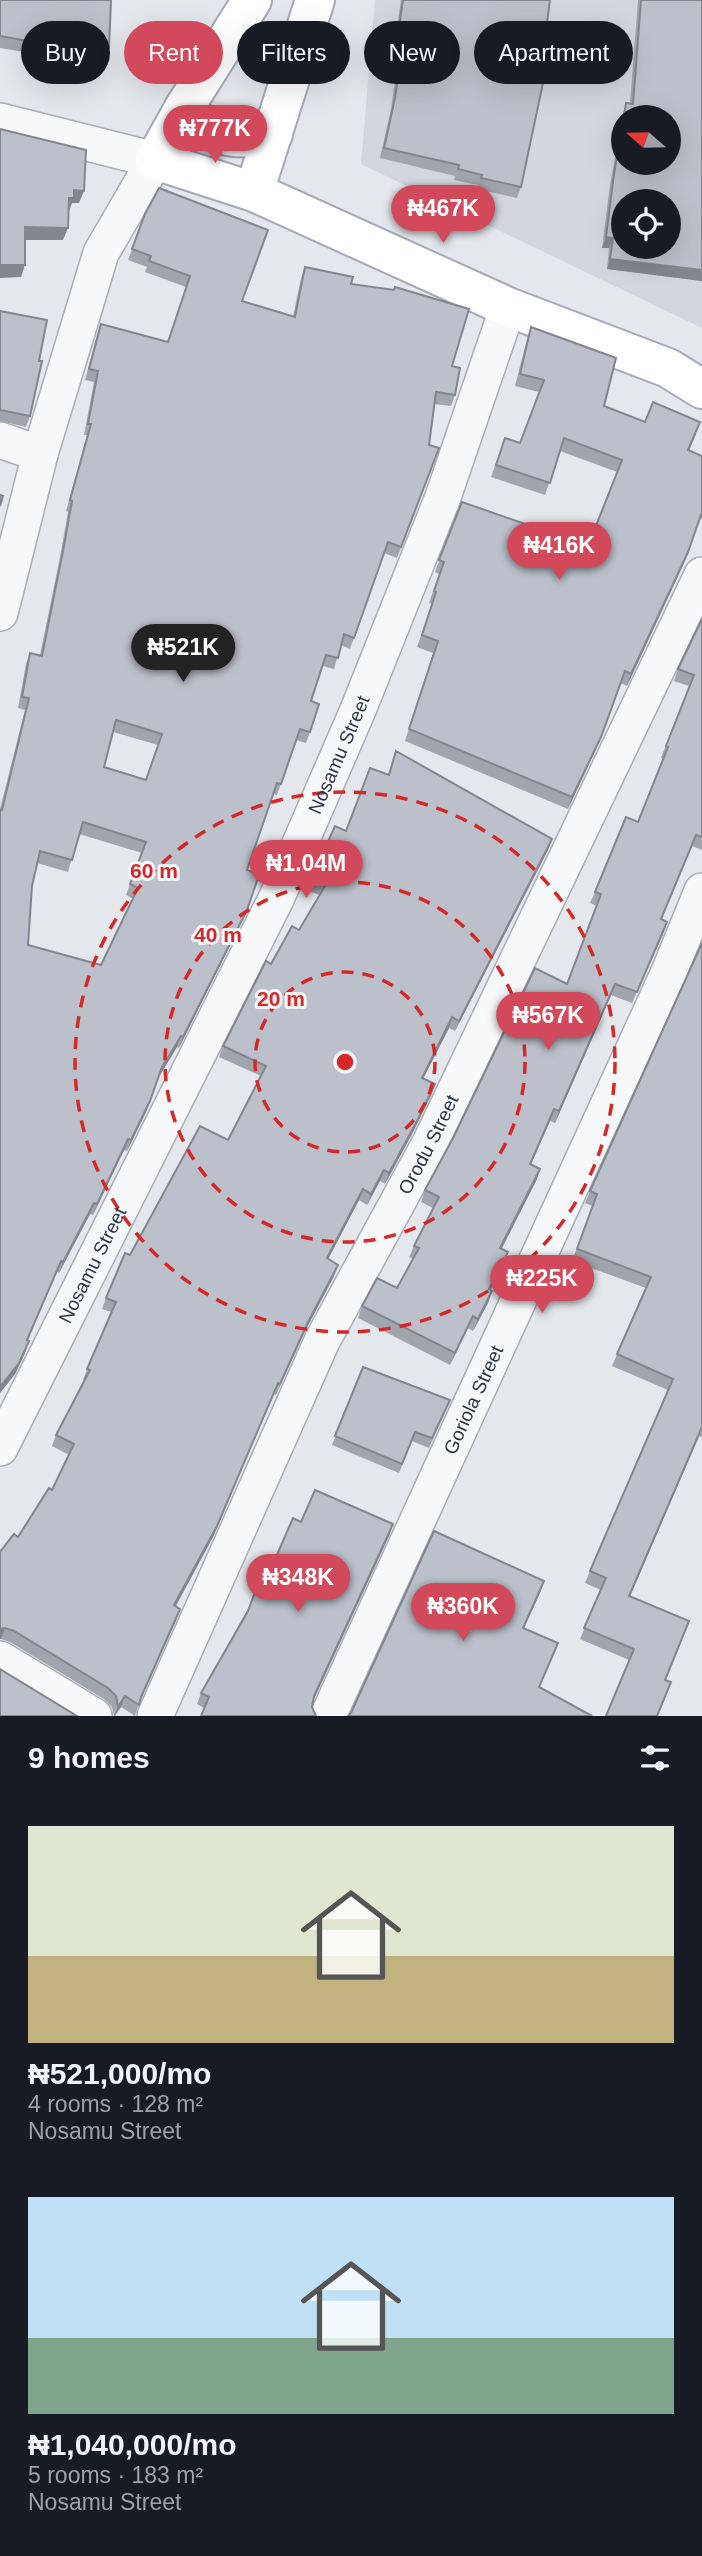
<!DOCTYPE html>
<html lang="en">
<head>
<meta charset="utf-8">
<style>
	body { margin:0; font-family:Helvetica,sans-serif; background:#242831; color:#f1f3f6; height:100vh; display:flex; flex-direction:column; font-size:26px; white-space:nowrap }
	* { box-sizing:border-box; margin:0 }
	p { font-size:23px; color:#9ea1a6 }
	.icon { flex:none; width:38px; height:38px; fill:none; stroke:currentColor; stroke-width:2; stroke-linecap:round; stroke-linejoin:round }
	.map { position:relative; height:1716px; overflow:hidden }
	.panel { display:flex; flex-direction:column; background:#171b24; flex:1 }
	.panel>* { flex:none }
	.hud { position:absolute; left:21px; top:21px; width:662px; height:63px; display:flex; gap:14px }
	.needle { width:46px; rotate:290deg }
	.fabs { position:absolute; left:611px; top:105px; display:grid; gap:14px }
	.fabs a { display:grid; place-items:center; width:70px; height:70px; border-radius:50%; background:#171b24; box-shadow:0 7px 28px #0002; font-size:35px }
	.price { position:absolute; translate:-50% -60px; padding:0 16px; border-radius:24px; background:#d1495b; color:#fff; font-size:23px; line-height:46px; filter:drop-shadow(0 2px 4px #0008) }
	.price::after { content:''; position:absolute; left:50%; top:42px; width:21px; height:16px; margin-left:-10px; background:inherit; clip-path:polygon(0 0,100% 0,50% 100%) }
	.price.on { background:#222; color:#fff }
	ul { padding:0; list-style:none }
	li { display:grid; align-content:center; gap:14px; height:371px; padding:0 28px }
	li span { display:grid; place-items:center; height:217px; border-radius:0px; color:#555 }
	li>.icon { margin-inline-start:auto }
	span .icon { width:126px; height:126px; fill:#fffc; stroke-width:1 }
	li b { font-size:30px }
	h2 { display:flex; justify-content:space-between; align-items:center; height:84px; padding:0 28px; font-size:30px }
	.chip { padding:0 24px; border-radius:32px; background:#171b24; box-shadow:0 7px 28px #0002; font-size:24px; line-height:63px }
	.chip.on { background:#d1495b; color:#fff }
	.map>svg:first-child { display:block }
</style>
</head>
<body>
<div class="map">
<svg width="702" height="1716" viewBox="0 0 702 1716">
	<rect width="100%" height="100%" fill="#e4e7ec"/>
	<path fill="#d2d6de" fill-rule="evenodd" d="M 375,0 L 702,0 L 702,328 L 361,164 ZM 623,117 L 668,117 L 668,163 L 623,163 ZM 623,201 L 668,201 L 668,247 L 623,247 Z"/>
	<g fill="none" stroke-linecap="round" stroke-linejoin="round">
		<defs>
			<g id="minor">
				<path d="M 0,121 L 155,160 L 101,253 L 40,454 L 0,613"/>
				<path d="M 0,440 L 40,454"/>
				<path id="s1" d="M 0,1448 L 276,899 L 358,710 L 443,497 L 508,307"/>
				<path d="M 0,1659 L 94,1716"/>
				<path id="s2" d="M 155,1716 L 322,1341 L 431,1141 L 702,575"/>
				<path id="s3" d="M 328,1716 L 669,972 L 702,891"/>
			</g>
			<g id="major">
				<path d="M 252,0 L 184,108 L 155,160 L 254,192 L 508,307 L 668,368 L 702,389"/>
				<path d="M 184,108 C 214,138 232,142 273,134"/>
				<path d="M 254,192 L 315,0"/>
			</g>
		</defs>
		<use href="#minor" stroke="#a9aeb7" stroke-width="38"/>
		<use href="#major" stroke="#a3abb8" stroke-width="42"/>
		<use href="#minor" stroke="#f7f8fa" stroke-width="35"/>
		<use href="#major" stroke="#fff" stroke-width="38"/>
	</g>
	<g fill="#a1a5ae" fill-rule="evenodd">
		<path d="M 0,0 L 105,59 L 24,56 L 24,52 L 0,48 Z"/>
		<path d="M 401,0 L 550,0 L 547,23 L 582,61 L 579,72 L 546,69 L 521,187 L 517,198 L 478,189 L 478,185 L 454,180 L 455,176 L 380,158 L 391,109 L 398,59 L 392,58 Z"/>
		<path d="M 638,0 L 702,0 L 702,281 L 607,269 L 609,248 L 602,248 L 610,185 L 623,113 L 626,103 L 630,103 ZM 623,117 L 668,117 L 623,163 Z"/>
		<path d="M 145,214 L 242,301 L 293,317 L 301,278 L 305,267 L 351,284 L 452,366 L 455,395 L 451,406 L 434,404 L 429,445 L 435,460 L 397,558 L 384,553 L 350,649 L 341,645 L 334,669 L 323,666 L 311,701 L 310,732 L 306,743 L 296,740 L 277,795 L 273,794 L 247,870 L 242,921 L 179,1048 L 177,1047 L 159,1077 L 146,1112 L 127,1151 L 124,1150 L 93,1215 L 90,1214 L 59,1273 L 57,1272 L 27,1340 L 25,1353 L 15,1374 L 0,1393 L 0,809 L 25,710 L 18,708 L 26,664 L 30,653 L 40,655 L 60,557 L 68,512 L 66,511 L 87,435 L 84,435 L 94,382 L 85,380 L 97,335 L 101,324 L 168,342 L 186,287 L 145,272 L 147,267 L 128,260 ZM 113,732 L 158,745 L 146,780 L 104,767 ZM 79,834 L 142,853 L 126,895 L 133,899 L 101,965 L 28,945 L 32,886 L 37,863 L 68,872 Z"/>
		<path d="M 0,311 L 39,361 L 30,416 L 26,427 L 0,421 Z"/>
		<path d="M 531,327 L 604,406 L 645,422 L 696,434 L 689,451 L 702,456 L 702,519 L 700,518 L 683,565 L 627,686 L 621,683 L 596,749 L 568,809 L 405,741 L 433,653 L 417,647 L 432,604 L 429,603 L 439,574 L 435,572 L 462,502 L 588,546 L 617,472 L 560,451 L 545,495 L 491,477 L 505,438 L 520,443 L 539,392 L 515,386 L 527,339 Z"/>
		<path d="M 702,619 L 702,850 L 692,846 L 661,919 L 667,922 L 663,934 L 632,1003 L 611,995 L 555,1123 L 550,1121 L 531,1164 L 540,1169 L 536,1181 L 501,1249 L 508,1252 L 504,1264 L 490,1290 L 492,1291 L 488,1303 L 473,1331 L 468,1328 L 450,1365 L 358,1318 L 362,1306 L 397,1288 L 413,1259 L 409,1257 L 414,1246 L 433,1208 L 421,1202 L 425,1190 L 567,984 L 597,906 L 590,903 L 595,892 L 638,822 L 663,758 L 661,758 L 689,686 L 674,681 L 678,669 Z"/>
		<path d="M 396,751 L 548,850 L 455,1031 L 449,1028 L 423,1078 L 435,1084 L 431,1095 L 413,1132 L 385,1184 L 380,1181 L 367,1205 L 359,1200 L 328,1259 L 338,1265 L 334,1276 L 304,1333 L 276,1395 L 274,1394 L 213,1537 L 176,1606 L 176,1620 L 140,1700 L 135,1716 L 121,1707 L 115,1716 L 114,1716 L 112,1707 L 104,1699 L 10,1642 L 1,1639 L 18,1537 L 52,1490 L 69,1455 L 52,1446 L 56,1435 L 84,1380 L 83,1380 L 87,1369 L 111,1312 L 102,1309 L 106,1298 L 130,1255 L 228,1140 L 261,1076 L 219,1057 L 223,1046 L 271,964 L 299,930 L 319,895 L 307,890 L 311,879 L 388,775 Z"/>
		<path d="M 702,943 L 702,1437 L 699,1436 L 629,1596 L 689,1621 L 629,1660 L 580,1639 L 601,1590 L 585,1583 L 668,1390 L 612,1366 L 646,1288 L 572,1261 L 593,1206 L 585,1203 L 590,1191 Z"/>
		<path d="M 363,1367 L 446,1410 L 429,1448 L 412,1441 L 399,1473 L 332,1445 Z"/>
		<path d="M 301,1522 L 393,1524 L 389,1536 L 204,1708 L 197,1704 L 201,1693 L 273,1564 Z"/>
	</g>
	<g fill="#83868d">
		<path d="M 28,45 L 109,48 L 105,59 L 24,56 Z"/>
		<path d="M 396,47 L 402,48 L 398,59 L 392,58 Z"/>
		<path d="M 548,59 L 582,61 L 579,72 L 545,69 Z"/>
		<path d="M 74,190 L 84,191 L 79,203 L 72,203 L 69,211 L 69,198 Z"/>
		<path d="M 25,227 L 68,228 L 63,240 L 20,240 Z"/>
		<path d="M 606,237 L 613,238 L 609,248 L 602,248 Z"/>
		<path d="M 610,259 L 702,270 L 702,281 L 607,269 Z"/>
		<path d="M 0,265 L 25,265 L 21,277 L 0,278 Z"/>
		<path d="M 688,552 L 683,565 L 627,686 L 631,674 Z"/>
		<path d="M 625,671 L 596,749 L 568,809 L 572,797 Z"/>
		<path d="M 552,839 L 548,850 L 455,1031 L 459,1021 Z"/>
		<path d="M 247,910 L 242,921 L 179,1048 L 183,1037 Z"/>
		<path d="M 667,922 L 663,934 L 632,1003 L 637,992 Z"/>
		<path d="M 615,984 L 611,995 L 555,1123 L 559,1111 Z"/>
		<path d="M 452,1017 L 449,1028 L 418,1089 L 422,1078 Z"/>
		<path d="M 181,1036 L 177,1047 L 158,1078 L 162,1067 Z"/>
		<path d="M 435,1084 L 431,1095 L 413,1132 L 385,1184 L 389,1173 Z"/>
		<path d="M 150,1101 L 146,1112 L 127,1151 L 131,1140 Z"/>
		<path d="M 554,1109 L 550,1121 L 526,1175 L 530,1164 Z"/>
		<path d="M 128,1139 L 124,1150 L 93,1215 L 97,1204 Z"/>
		<path d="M 540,1169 L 536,1181 L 496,1260 L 500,1248 Z"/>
		<path d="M 384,1170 L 380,1181 L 367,1205 L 371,1194 Z"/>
		<path d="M 363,1189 L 359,1200 L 323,1269 L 327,1258 Z"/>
		<path d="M 94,1203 L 90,1214 L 59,1273 L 63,1262 Z"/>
		<path d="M 508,1252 L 504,1264 L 485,1301 L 489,1289 Z"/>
		<path d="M 338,1265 L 334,1276 L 304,1333 L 276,1395 L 308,1322 Z"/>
		<path d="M 492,1291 L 488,1303 L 473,1331 L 478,1319 Z"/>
		<path d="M 473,1316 L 468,1328 L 450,1365 L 455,1353 Z"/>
		<path d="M 29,1341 L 25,1353 L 15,1374 L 0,1393 L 0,1387 Z"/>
		<path d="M 278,1383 L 213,1537 L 170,1616 L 174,1605 Z"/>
		<path d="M 702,1427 L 699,1436 L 625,1608 L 629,1596 Z"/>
		<path d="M 393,1524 L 389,1536 L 310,1708 L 314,1696 Z"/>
		<path d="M 544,1581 L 540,1593 L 519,1639 L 523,1628 Z"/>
		<path d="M 180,1609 L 176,1620 L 137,1708 L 141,1697 Z"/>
		<path d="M 5,1628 L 1,1639 L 0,1639 L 0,1629 Z"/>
		<path d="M 125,1696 L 121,1707 L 114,1716 L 118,1707 Z"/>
	</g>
	<g fill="#bbc0ca" stroke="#83868d" stroke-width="2" fill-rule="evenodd">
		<path d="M 0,0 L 111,0 L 109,48 L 28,45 L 28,41 L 0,36 Z"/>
		<path d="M 403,0 L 550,0 L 547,23 L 585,26 L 582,61 L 548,59 L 521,187 L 481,178 L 482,175 L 458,169 L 459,165 L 384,148 L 395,98 L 402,48 L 396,47 Z"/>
		<path d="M 641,0 L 702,0 L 702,270 L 610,259 L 613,238 L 606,237 L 614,174 L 623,122 L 623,163 L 668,163 L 668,117 L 624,117 L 626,103 L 633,104 ZM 623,201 L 668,201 L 668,247 L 623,247 Z"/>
		<path d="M 0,129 L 86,150 L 84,191 L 74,190 L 74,198 L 69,198 L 68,228 L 25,227 L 25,265 L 0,265 Z"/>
		<path d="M 159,188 L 268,230 L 242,301 L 295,317 L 305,267 L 353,277 L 351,284 L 394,290 L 395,287 L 469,309 L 452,366 L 460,368 L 455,395 L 436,392 L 429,445 L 439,448 L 401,547 L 388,542 L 354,638 L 344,634 L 338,658 L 326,655 L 311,701 L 319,704 L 310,732 L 300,729 L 281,784 L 277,783 L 247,870 L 259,875 L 247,910 L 183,1037 L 181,1036 L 162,1067 L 150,1101 L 131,1140 L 128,1139 L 97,1204 L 94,1203 L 63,1262 L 61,1261 L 27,1340 L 29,1341 L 19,1363 L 0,1387 L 0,809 L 2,810 L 29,698 L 22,697 L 30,653 L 42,656 L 64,546 L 72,501 L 70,500 L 91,424 L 88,424 L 98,371 L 89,369 L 101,324 L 168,342 L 190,276 L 149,261 L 151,256 L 132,249 L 145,214 ZM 116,720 L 162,734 L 146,780 L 104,767 ZM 83,822 L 146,842 L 130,884 L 138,888 L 101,965 L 28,945 L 32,886 L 40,851 L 72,860 Z"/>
		<path d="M 0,311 L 47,320 L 39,361 L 42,361 L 30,416 L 0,410 Z"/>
		<path d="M 531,327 L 616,358 L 604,406 L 645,422 L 653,402 L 700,422 L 688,450 L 702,456 L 702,512 L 688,552 L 631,674 L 625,671 L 601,737 L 572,797 L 409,729 L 438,641 L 422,635 L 436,592 L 434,591 L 444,562 L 439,560 L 462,502 L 588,546 L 622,460 L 564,438 L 550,483 L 496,465 L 505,438 L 520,443 L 544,380 L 520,374 Z"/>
		<path d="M 0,495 L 3,496 L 0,506 Z"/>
		<path d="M 702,619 L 702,837 L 696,835 L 661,919 L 667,922 L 637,992 L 615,984 L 559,1111 L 554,1109 L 530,1164 L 540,1169 L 500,1248 L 508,1252 L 489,1289 L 492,1291 L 478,1319 L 473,1316 L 455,1353 L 362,1306 L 377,1278 L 397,1288 L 419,1248 L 414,1246 L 439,1197 L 425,1190 L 453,1138 L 535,968 L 567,984 L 601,894 L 595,892 L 626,817 L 638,822 L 668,747 L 666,746 L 694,675 L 678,669 Z"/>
		<path d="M 396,751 L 552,839 L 459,1021 L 452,1017 L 422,1078 L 435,1084 L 417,1121 L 389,1173 L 384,1170 L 371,1194 L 363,1189 L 327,1258 L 338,1265 L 308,1322 L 280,1384 L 278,1383 L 217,1526 L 174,1605 L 180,1609 L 141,1697 L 139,1705 L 125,1696 L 118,1707 L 116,1696 L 108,1688 L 14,1631 L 5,1628 L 0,1629 L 0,1552 L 14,1534 L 18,1537 L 49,1488 L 52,1490 L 74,1444 L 56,1435 L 90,1370 L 87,1369 L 116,1302 L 106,1298 L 125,1253 L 130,1255 L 200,1126 L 228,1140 L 266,1066 L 223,1046 L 266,961 L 271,964 L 292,926 L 299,930 L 325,886 L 311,879 L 335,826 L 346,831 L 370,768 L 389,775 Z"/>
		<path d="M 702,943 L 702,1427 L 629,1596 L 689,1621 L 665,1680 L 671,1682 L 657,1716 L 606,1716 L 634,1649 L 584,1628 L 606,1578 L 590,1571 L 673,1379 L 617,1354 L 651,1277 L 577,1249 L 597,1194 L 590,1191 Z"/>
		<path d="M 363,1367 L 450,1400 L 432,1438 L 415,1432 L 402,1464 L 335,1436 Z"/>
		<path d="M 315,1490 L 393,1524 L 314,1696 L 312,1707 L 316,1716 L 201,1716 L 209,1697 L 201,1693 L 248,1611 L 266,1562 L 273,1564 L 293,1518 L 301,1522 Z"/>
		<path d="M 434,1531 L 544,1581 L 523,1628 L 558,1643 L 539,1687 L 592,1716 L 348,1716 L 351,1713 Z"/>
		<path d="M 0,1669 L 77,1716 L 0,1716 Z"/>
	</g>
	<g fill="none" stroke="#d62828" stroke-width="3.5" stroke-dasharray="12 9">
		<circle cx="345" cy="1062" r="90"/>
		<circle cx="345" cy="1062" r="180"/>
		<circle cx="345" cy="1062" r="270"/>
	</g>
	<g text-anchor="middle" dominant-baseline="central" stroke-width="6" stroke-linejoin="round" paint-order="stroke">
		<g font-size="19" fill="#2b3445" stroke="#f4f6f9">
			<text stroke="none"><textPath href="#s1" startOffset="772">Nosamu Street</textPath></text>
			<text stroke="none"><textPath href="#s2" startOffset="634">Orodu Street</textPath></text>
			<text stroke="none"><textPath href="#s1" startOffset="205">Nosamu Street</textPath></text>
			<text stroke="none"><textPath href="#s3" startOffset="348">Goriola Street</textPath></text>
		</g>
	</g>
	<circle cx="345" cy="1062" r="10" fill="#d62828" stroke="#f4f6f9" stroke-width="3.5"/>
	<g font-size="21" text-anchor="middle" font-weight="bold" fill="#d62828" stroke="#f4f6f9" stroke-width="6" stroke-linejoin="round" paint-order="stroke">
		<text x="154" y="878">60 m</text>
		<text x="218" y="942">40 m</text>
		<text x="281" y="1006">20 m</text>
	</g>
</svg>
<div class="fabs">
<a><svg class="needle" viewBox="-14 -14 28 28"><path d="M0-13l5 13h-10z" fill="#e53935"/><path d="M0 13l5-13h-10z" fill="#9ea1a6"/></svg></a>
<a><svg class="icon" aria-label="locate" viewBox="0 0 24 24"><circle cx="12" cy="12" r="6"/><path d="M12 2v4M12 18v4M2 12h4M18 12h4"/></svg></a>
</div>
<b class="price" style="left:215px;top:165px">₦777K</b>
<b class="price" style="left:443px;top:245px">₦467K</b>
<b class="price" style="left:559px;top:582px">₦416K</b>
<b class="price on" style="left:183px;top:684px">₦521K</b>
<b class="price" style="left:306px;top:900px">₦1.04M</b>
<b class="price" style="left:548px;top:1052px">₦567K</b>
<b class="price" style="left:542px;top:1315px">₦225K</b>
<b class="price" style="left:298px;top:1614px">₦348K</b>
<b class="price" style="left:463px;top:1643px">₦360K</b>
<div class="hud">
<a class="chip">Buy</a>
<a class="chip on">Rent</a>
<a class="chip">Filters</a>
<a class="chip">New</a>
<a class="chip">Apartment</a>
</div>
</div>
<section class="panel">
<h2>9 homes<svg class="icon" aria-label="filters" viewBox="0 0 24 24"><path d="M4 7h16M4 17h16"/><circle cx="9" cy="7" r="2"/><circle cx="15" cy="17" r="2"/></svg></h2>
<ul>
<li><span style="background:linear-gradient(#dfe7d0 60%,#c2b280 0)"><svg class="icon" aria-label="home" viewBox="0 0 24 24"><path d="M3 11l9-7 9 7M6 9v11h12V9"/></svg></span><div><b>₦521,000/mo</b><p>4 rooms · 128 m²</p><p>Nosamu Street</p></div></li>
<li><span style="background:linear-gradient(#bfe0f5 65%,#7fa58c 0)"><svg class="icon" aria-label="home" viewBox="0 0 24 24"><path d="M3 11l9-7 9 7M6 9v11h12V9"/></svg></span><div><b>₦1,040,000/mo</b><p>5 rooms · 183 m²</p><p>Nosamu Street</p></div></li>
</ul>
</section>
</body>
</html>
